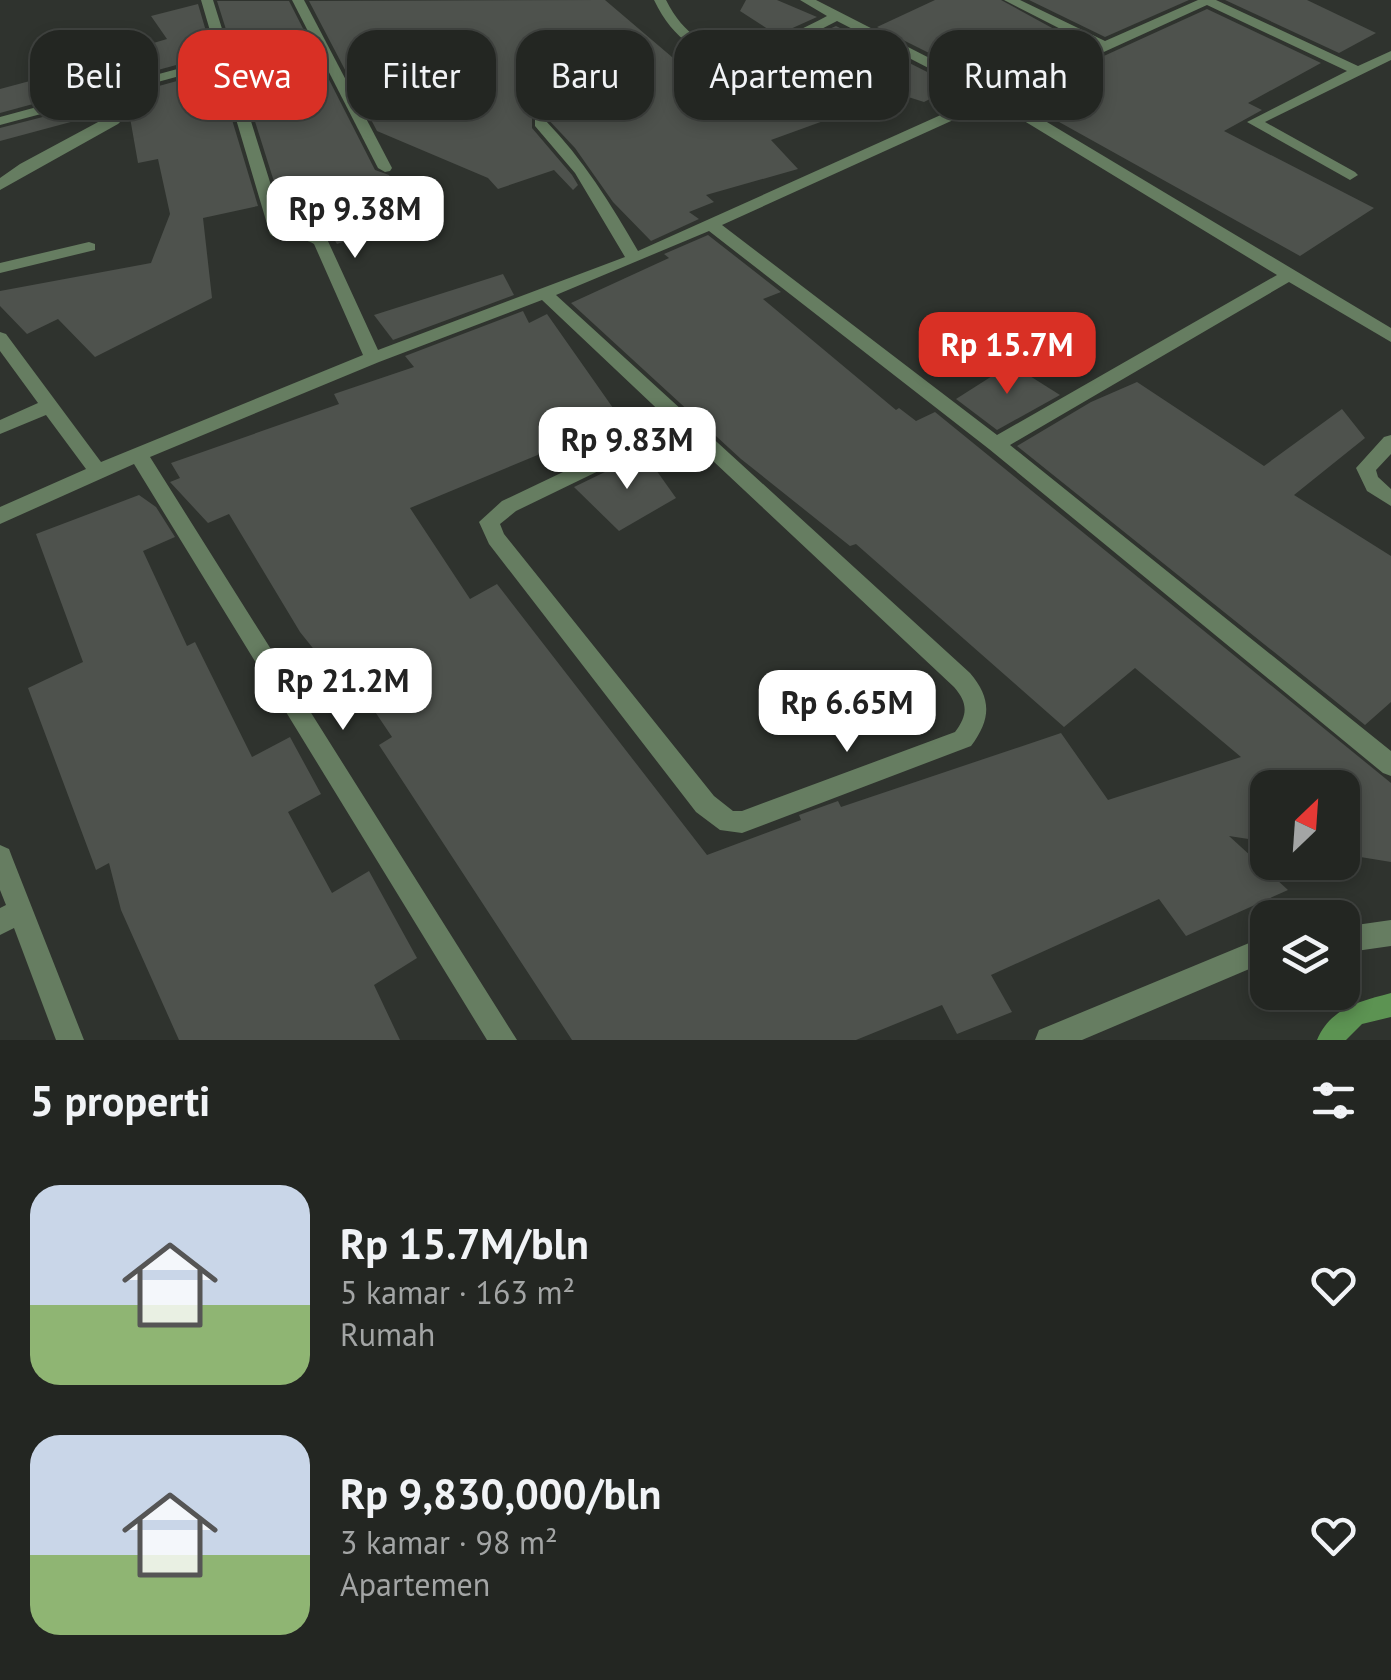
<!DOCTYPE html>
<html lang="id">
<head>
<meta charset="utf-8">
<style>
	body { margin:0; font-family:"PT Sans",sans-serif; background:#2b2e2a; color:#f1f3f6; height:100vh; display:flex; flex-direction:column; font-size:38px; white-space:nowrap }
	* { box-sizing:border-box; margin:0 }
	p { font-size:32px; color:#a3a5a5 }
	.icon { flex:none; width:55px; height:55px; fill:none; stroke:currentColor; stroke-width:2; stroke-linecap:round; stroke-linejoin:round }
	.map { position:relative; height:1040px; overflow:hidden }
	.details { display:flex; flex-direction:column; background:#232622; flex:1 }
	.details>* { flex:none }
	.top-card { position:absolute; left:30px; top:30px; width:1332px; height:90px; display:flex; gap:20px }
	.needle { width:65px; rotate:25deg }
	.controls { position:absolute; left:1250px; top:770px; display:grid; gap:20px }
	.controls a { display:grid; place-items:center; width:110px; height:110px; border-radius:20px; background:#232622; box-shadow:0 5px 15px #0003,0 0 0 2px #404340; font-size:50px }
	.price { position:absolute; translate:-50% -85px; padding:0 22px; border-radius:20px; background:#fff; color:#222; font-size:32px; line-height:65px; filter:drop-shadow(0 2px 5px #0008) }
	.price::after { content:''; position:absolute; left:50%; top:60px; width:30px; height:22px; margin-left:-15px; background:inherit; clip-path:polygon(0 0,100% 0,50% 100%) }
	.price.on { background:#d93025; color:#fff }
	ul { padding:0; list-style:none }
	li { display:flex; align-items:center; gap:30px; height:250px; padding:0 30px }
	li span { display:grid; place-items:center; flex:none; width:280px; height:200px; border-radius:30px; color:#555 }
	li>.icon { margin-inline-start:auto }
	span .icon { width:120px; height:120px; fill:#fffc; stroke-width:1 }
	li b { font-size:42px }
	h2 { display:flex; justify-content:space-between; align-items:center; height:120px; padding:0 30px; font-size:42px }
	.tag { padding:0 35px; border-radius:30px; background:#232622; box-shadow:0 5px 15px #0003,0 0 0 2px #404340; font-size:35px; line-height:90px }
	.tag.on { background:#d93025; color:#fff }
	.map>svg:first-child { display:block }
</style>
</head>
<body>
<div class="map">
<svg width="1391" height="1040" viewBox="0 0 1391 1040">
	<rect width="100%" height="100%" fill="#2f332e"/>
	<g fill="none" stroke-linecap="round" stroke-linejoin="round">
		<path fill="#5c9352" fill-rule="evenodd" d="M 1391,993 L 1391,1017 L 1362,1024 L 1346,1040 L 1317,1040 C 1330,1008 1361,1001 1391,993 Z"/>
	</g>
	<g fill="#4e524d">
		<path d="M 605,0 L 726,103 L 829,67 L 794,45 L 836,26 L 955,86 L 924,102 L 905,96 L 891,103 L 884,99 L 771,140 L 798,169 L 706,195 L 714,202 L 689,212 L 699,219 L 651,241 L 613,202 L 575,148 L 545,116 L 532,117 L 532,128 L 572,175 L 578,185 L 573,190 L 554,170 L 498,189 L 488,178 L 377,131 L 309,1 Z"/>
		<path d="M 746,0 L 777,0 L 817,17 L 777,35 L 740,11 Z"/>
		<path d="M 935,0 L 1001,0 L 1085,46 L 995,86 L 877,27 Z"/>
		<path d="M 1029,0 L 1189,0 L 1105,37 Z"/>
		<path d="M 1225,0 L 1307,0 L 1376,33 L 1339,53 Z"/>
		<path d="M 217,1 L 289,1 L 375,170 L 389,175 L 416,217 L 337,244 L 322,219 L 288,226 Z"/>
		<path d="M 198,4 L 213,55 L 0,113 L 0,89 L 153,48 L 150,44 L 167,39 L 151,16 Z"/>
		<path d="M 1207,9 L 1321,63 L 1248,103 L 1262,110 L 1224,131 L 1374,208 L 1300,256 L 1014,97 Z"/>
		<path d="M 217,70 L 258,206 L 203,218 L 212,298 L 95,357 L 58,319 L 27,334 L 0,306 L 0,291 L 151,263 L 170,214 L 158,159 L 138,163 L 126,95 Z"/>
		<path d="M 105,101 L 108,112 L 0,141 L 0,128 Z"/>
		<path d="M 708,235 L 781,292 L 763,299 L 896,410 L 899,408 L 916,421 L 935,412 L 1391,783 L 1391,862 L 1342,854 L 1342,788 L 1268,788 L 1268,842 L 1229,836 L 1288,890 L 1186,936 L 1159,899 L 991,975 L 1012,1012 L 957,1034 L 942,1005 L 856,1040 L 572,1040 L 379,745 L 392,737 L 337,655 L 324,662 L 300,632 L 229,514 L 208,523 L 170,482 L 180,478 L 171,463 L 339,404 L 334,394 L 414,367 L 405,356 L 523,311 L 529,323 L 547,314 L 632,435 L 557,471 L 540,454 L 410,508 L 470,599 L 497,584 L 707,855 L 801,820 L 799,815 L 838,801 L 841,807 L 1061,733 L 1108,800 L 1241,757 L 1135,668 L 1064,727 L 856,544 L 850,546 L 741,459 L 571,303 L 669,258 L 664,254 Z"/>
		<path d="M 503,274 L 514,295 L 393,340 L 374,315 Z"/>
		<path d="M 1011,364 L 1060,395 L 997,430 L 956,399 Z"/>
		<path d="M 1137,382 L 1264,466 L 1342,409 L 1365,438 L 1294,495 L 1391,556 L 1391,702 L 1365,725 L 1017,446 L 1091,402 Z"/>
		<path d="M 644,453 L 676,498 L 619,531 L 574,487 Z"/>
		<path d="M 139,495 L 156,507 L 175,537 L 143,551 L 187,646 L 195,642 L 252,757 L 290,737 L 321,794 L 288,812 L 332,893 L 369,871 L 417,958 L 374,985 L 400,1040 L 179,1040 L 121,910 L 109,863 L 96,870 L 28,688 L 83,662 L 36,534 Z"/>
	</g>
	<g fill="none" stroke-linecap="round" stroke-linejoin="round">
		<path fill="#667d61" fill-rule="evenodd" d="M 89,242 L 95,244 L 95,250 L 0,273 L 0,263 Z"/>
		<g fill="#667d61" fill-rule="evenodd">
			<path d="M 201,0 L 213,0 L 285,230 L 314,231 L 327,239 L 378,350 L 625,257 L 575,173 L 535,126 L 535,120 L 545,120 C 583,159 611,204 638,251 L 983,96 L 837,21 C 771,56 696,87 654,0 L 666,0 C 705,77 770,46 827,16 L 800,0 L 816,0 L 994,91 L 1094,46 L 1004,0 L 1020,0 L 1105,41 L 1198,0 L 1216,0 L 1358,66 L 1391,51 L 1391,60 L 1265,122 L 1355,172 L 1358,175 L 1350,180 L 1247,122 L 1347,71 L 1207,5 L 1005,97 L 1391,328 L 1391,342 L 1289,282 L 1010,445 L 1391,751 L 1391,776 L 1383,773 L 989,449 L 709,231 L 556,295 L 970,673 C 992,699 991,719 971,746 L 742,833 L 720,830 L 696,812 L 489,544 L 479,522 L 502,501 L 670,421 L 542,300 L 379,362 L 150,457 L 517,1040 L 487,1040 L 134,464 L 0,524 L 0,507 L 86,469 L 46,415 L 0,434 L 0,420 L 38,403 L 0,351 L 0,332 L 6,334 L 101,462 L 363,355 L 314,244 C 301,235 282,244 270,234 L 220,65 L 121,92 L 127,115 L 118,124 L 0,190 L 0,178 L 20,164 L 113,114 L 108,96 L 0,125 L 0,117 L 218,58 ZM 993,102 L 1277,275 L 997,435 L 722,225 ZM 681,431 L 954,687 C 968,703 968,715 955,732 L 742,811 L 733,811 L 714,796 L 504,534 L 500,524 L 516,511 Z"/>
			<path d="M 292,0 L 304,0 L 392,168 L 390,171 L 385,172 L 378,168 Z"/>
			<path d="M 1391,435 L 1391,454 L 1376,470 L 1378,477 L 1391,489 L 1391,506 L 1367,491 L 1356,468 L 1384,437 Z"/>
			<path d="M 0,845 L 9,849 L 12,857 L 84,1040 L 56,1040 L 14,928 L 0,935 L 0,908 L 6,905 L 0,890 Z"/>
			<path d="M 1391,920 L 1391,946 L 1342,953 L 1342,927 Z"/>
			<path d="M 1268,939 L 1268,965 L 1254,967 L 1082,1040 L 1035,1040 L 1039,1030 L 1254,941 Z"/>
		</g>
	</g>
</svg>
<div class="controls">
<a><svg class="needle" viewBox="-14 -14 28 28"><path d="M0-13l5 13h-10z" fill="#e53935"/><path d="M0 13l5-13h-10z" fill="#a3a5a5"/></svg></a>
<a><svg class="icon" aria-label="layers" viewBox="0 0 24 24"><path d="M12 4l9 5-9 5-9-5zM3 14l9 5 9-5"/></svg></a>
</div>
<b class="price" style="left:355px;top:261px">Rp 9.38M</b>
<b class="price on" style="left:1007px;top:397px">Rp 15.7M</b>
<b class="price" style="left:627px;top:492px">Rp 9.83M</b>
<b class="price" style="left:343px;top:733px">Rp 21.2M</b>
<b class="price" style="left:847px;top:755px">Rp 6.65M</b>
<div class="top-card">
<a class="tag">Beli</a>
<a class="tag on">Sewa</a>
<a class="tag">Filter</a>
<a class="tag">Baru</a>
<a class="tag">Apartemen</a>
<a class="tag">Rumah</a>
</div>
</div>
<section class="details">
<h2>5 properti<svg class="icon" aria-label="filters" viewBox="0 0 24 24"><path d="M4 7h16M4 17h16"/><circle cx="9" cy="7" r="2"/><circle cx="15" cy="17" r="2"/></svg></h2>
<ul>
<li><span style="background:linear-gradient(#c9d6e8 60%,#8fb573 0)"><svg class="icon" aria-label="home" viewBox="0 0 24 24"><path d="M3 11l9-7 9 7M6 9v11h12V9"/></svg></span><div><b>Rp 15.7M/bln</b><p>5 kamar · 163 m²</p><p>Rumah</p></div><svg class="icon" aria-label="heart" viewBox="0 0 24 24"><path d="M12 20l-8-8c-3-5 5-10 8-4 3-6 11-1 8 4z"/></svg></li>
<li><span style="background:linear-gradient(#c9d6e8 60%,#8fb573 0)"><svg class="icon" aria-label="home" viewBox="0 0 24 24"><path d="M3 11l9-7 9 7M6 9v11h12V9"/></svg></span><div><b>Rp 9,830,000/bln</b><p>3 kamar · 98 m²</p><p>Apartemen</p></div><svg class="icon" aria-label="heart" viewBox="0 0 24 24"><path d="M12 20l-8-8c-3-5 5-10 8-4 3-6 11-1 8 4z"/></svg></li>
</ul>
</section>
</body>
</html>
